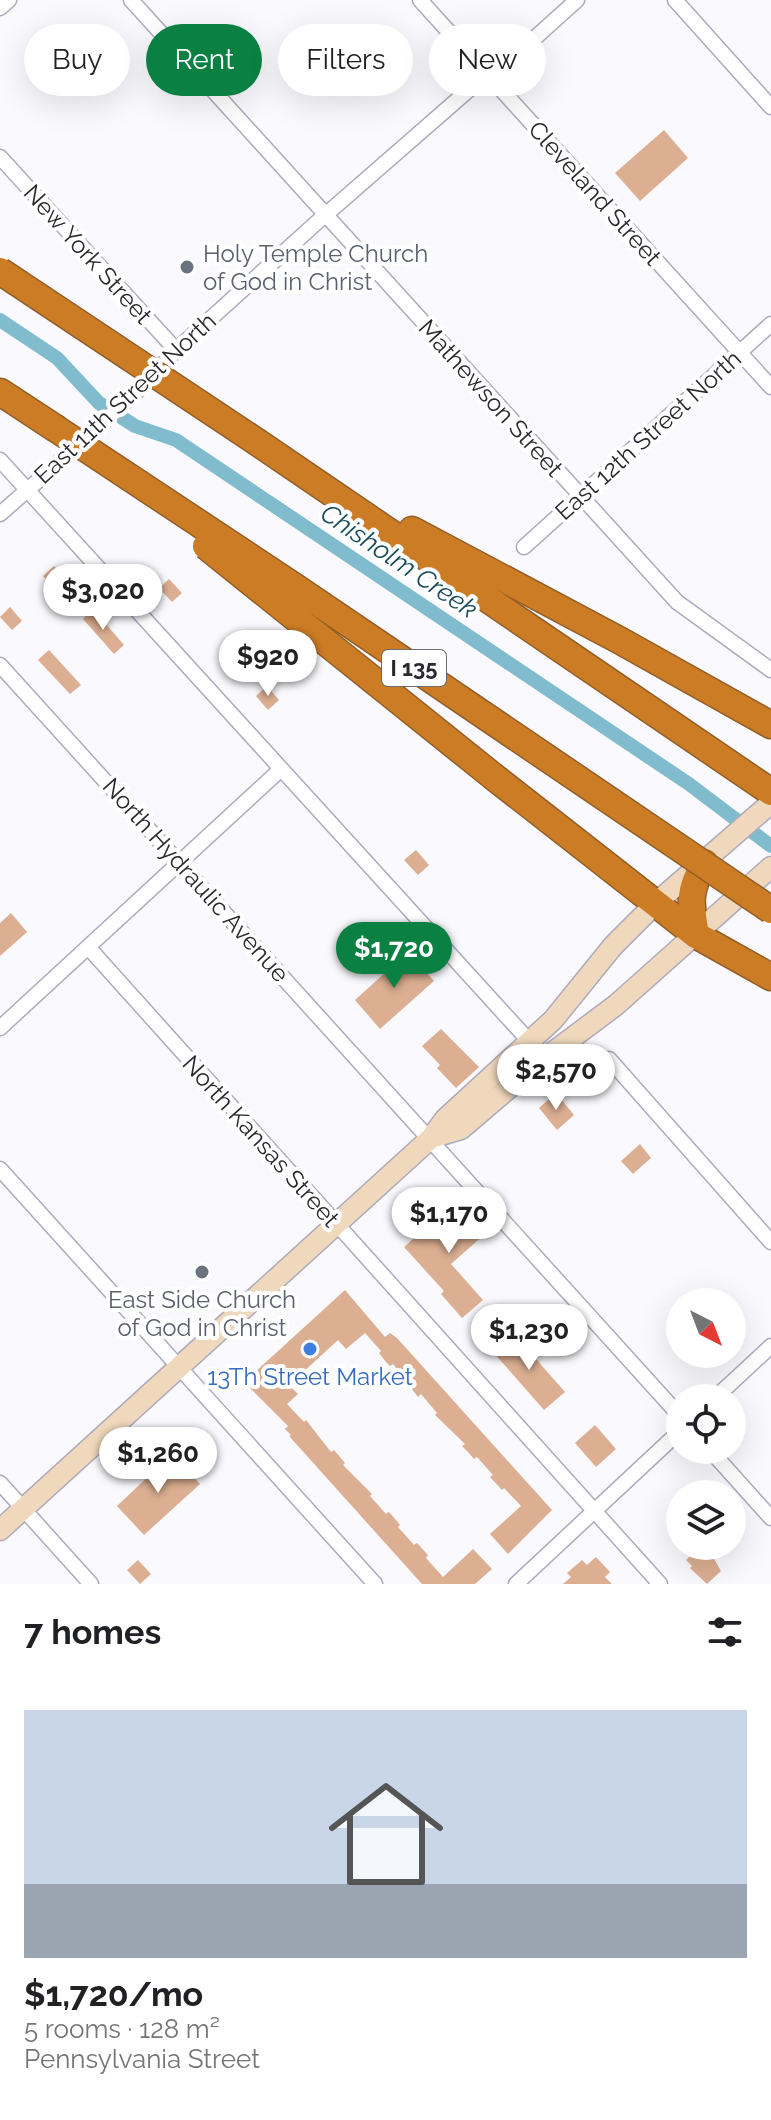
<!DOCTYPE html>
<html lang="en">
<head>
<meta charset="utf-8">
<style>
	body { margin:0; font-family:Raleway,sans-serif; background:#f6f6f6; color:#202124; height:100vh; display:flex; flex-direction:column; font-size:30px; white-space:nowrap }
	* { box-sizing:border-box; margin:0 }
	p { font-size:26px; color:#757577 }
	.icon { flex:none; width:44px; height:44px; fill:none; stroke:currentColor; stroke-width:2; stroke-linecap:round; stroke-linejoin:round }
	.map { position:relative; height:1584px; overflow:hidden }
	.panel { display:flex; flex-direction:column; background:#fff; flex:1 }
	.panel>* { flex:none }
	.top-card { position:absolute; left:24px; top:24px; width:724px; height:72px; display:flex; gap:16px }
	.needle { width:52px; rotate:138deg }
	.controls { position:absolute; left:666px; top:1288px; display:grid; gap:16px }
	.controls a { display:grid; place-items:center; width:80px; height:80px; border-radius:50%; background:#fff; box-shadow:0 8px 32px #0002; font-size:40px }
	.price { position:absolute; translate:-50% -68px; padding:0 18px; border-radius:28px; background:#fff; color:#222; font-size:26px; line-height:52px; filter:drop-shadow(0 2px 4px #0008) }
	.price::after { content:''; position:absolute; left:50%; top:48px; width:24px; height:18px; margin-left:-12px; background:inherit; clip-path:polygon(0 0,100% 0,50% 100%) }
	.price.active { background:#0b8043; color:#fff }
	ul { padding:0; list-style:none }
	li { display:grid; align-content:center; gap:16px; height:424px; padding:0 24px }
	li+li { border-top:2px solid #e0e0e0 }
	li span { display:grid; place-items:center; height:248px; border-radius:0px; color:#555 }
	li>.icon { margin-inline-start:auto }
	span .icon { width:144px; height:144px; fill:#fffc; stroke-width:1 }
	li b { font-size:34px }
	h2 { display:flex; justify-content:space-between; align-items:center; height:96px; padding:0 24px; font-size:34px }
	.chip { padding:0 28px; border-radius:36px; background:#fff; box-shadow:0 8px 32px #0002; font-size:28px; line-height:72px }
	.chip.active { background:#0b8043; color:#fff }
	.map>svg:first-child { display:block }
</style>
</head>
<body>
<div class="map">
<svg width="771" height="1584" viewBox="0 0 771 1584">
	<rect width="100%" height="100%" fill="#faf9fd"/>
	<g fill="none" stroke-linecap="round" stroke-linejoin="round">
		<path stroke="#80bccd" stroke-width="14" d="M 0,320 L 57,358 L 99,403 L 135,426 L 176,440 L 689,784 L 771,846"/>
	</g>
	<g fill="#dcaf92">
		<path d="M 664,130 L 688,158 L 640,201 L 615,173 Z"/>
		<path d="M 54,566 L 67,580 L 57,590 L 43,576 Z"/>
		<path d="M 169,579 L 182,593 L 172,602 L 159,588 Z"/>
		<path d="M 10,607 L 22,621 L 12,630 L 0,617 Z"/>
		<path d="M 93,609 L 124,645 L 114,654 L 83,619 Z"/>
		<path d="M 49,650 L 81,685 L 70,694 L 38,660 Z"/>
		<path d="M 267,686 L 279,700 L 268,710 L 256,696 Z"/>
		<path d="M 416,850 L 429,865 L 418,875 L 404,860 Z"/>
		<path d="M 11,913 L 27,932 L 0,956 L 0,923 Z"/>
		<path d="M 408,952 L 434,981 L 380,1029 L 355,1000 Z"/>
		<path d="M 441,1029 L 479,1067 L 456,1088 L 437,1068 L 440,1065 L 422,1046 Z"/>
		<path d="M 556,1093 L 574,1115 L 557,1130 L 539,1108 Z"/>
		<path d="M 640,1144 L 651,1158 L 633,1174 L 621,1161 Z"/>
		<path d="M 456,1201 L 486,1233 L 451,1264 L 483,1300 L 462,1318 L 441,1294 L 444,1291 L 404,1247 Z"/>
		<path d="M 345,1290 L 385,1337 L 390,1333 L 397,1338 L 552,1510 L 508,1554 L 490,1534 L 521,1506 L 504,1488 L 502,1490 L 490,1477 L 493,1475 L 477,1457 L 474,1459 L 468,1452 L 462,1446 L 465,1444 L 435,1415 L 437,1413 L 421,1394 L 418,1397 L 393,1364 L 390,1366 L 386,1362 L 379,1353 L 381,1351 L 365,1333 L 346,1349 L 338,1340 L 289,1385 L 298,1394 L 287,1404 L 304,1422 L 306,1420 L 331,1452 L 334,1450 L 345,1463 L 343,1465 L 372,1494 L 370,1496 L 386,1514 L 389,1512 L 396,1520 L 400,1525 L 398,1527 L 414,1545 L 417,1543 L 428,1555 L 426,1558 L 443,1577 L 473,1549 L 492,1569 L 475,1584 L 422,1584 L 289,1436 L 291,1435 L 285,1429 L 288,1426 L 244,1382 Z"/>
		<path d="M 514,1334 L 565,1392 L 544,1410 L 493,1352 Z"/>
		<path d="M 595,1425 L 616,1449 L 596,1467 L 575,1443 Z"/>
		<path d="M 172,1454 L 200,1484 L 144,1535 L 117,1506 Z"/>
		<path d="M 699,1547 L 713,1557 L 721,1571 L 707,1584 L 690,1568 L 692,1566 L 686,1560 Z"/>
		<path d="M 596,1557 L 610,1572 L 605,1577 L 612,1584 L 563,1584 L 571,1577 L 567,1573 L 582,1560 L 587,1565 Z"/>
		<path d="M 138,1560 L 151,1574 L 140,1584 L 127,1570 Z"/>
	</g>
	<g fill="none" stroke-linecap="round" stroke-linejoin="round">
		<defs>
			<g id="street">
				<path d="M 131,0 L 677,602 L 771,670"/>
				<path d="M 420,0 L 771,387"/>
				<path d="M 675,0 L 771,107"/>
				<path d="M 0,8 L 9,0"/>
				<path d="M 0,157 L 176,350"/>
				<path d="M 0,460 L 530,1042"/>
				<path d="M 0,514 L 82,442 L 147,382 L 176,350 L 315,224 L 487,74 L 516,55 L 577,0"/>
				<path d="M 524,547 L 771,324"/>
				<path d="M 0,665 L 680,1416"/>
				<path d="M 88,947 L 660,1584"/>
				<path d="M 0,1028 L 280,770"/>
				<path d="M 609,1059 L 771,1242"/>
				<path d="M 0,1169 L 375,1584"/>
				<path d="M 715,1398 L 771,1346"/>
				<path d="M 710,1450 L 771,1518"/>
				<path d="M 0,1483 L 91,1584"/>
				<path d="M 516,1584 L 680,1431"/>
			</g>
			<g id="secondary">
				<path d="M 431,1138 L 461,1129 L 536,1065 L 616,1005 L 771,867"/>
				<path d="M 0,1530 L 431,1138 L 445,1119 L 553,1020 L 613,946 L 656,903 L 771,803"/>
			</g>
			<g id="highway">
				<path d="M 0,392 L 55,428"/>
				<path d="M 257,442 L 771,792"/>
				<path d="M 412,530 L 619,640 L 771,725"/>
				<path d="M 494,777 L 696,935 L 771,977"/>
				<path d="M 696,935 C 690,902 688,891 705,862"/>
			</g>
		</defs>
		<use href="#street" stroke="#adaabd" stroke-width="17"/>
		<use href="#secondary" stroke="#adaabd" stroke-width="23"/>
		<use href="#highway" stroke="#935f28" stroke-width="29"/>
		<use href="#street" stroke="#fff" stroke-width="14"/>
		<use href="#secondary" stroke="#f0d8bd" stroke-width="20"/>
		<use href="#highway" stroke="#cc7c24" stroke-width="26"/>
		<defs>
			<g id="highway-bridge">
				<path d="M 0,271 L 257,442"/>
				<path d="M 55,428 L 295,587 L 771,910"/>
				<path d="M 206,546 L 494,777"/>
			</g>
		</defs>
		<use href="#highway-bridge" stroke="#935f28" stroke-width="29" stroke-linecap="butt"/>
		<use href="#highway-bridge" stroke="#cc7c24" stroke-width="26"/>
	</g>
	<g fill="#6b7280" stroke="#fff" stroke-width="3">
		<circle cx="187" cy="267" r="8"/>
		<circle cx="202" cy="1272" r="8"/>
	</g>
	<circle fill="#3f7fe0" stroke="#fff" stroke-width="3" cx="310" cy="1349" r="8"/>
	<g text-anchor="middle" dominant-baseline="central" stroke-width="8" stroke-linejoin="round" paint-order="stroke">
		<rect fill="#fff" stroke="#6a696e" stroke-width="2" x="382" y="650" width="64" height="36" rx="6"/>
		<g font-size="22" font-weight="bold" fill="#2a2930">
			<text x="414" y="668">I 135</text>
		</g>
		<g font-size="24" fill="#2a2930" stroke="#fff">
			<text transform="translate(595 193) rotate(48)">Cleveland Street</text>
			<text transform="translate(88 254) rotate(48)">New York Street</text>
			<text transform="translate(125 398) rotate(-43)">East 11th Street North</text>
			<text transform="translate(491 398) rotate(48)">Mathewson Street</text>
			<text transform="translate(648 435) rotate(-42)">East 12th Street North</text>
			<text transform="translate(196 880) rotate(48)">North Hydraulic Avenue</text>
			<text transform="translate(261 1141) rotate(48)">North Kansas Street</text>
		</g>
		<g font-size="24" fill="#5b616d" stroke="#fff" text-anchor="start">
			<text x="203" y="253">Holy Temple Church<tspan x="203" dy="28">of God in Christ</tspan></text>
			<text x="202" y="1299" text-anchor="middle">East Side Church<tspan x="202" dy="28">of God in Christ</tspan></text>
		</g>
		<g font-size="24" fill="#366cbe" stroke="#fff">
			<text x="310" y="1376">13Th Street Market</text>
		</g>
		<g font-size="26" font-style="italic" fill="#184c59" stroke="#fff">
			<text transform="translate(399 561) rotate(34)">Chisholm Creek</text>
		</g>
	</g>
</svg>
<div class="controls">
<a><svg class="needle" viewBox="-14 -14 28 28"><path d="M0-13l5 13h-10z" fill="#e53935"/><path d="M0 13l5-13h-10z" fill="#757577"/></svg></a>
<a><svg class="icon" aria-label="locate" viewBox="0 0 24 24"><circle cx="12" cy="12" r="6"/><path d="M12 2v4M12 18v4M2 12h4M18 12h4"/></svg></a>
<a><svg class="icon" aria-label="layers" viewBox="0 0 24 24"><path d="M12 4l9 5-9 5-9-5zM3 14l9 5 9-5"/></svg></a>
</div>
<b class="price" style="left:103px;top:632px">$3,020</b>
<b class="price" style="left:268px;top:698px">$920</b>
<b class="price active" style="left:394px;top:990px">$1,720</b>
<b class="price" style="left:556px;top:1112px">$2,570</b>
<b class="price" style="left:449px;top:1255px">$1,170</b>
<b class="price" style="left:529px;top:1372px">$1,230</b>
<b class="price" style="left:158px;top:1495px">$1,260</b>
<div class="top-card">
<a class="chip">Buy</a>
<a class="chip active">Rent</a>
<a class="chip">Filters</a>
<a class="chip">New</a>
</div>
</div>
<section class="panel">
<h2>7 homes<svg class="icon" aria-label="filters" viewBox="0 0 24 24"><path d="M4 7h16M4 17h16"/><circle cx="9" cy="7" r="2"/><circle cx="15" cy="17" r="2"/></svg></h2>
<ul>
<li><span style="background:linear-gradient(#c9d6e8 70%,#9aa5b1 0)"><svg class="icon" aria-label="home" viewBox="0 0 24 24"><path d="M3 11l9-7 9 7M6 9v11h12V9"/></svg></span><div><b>$1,720/mo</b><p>5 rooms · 128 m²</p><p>Pennsylvania Street</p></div></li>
</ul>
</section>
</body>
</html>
